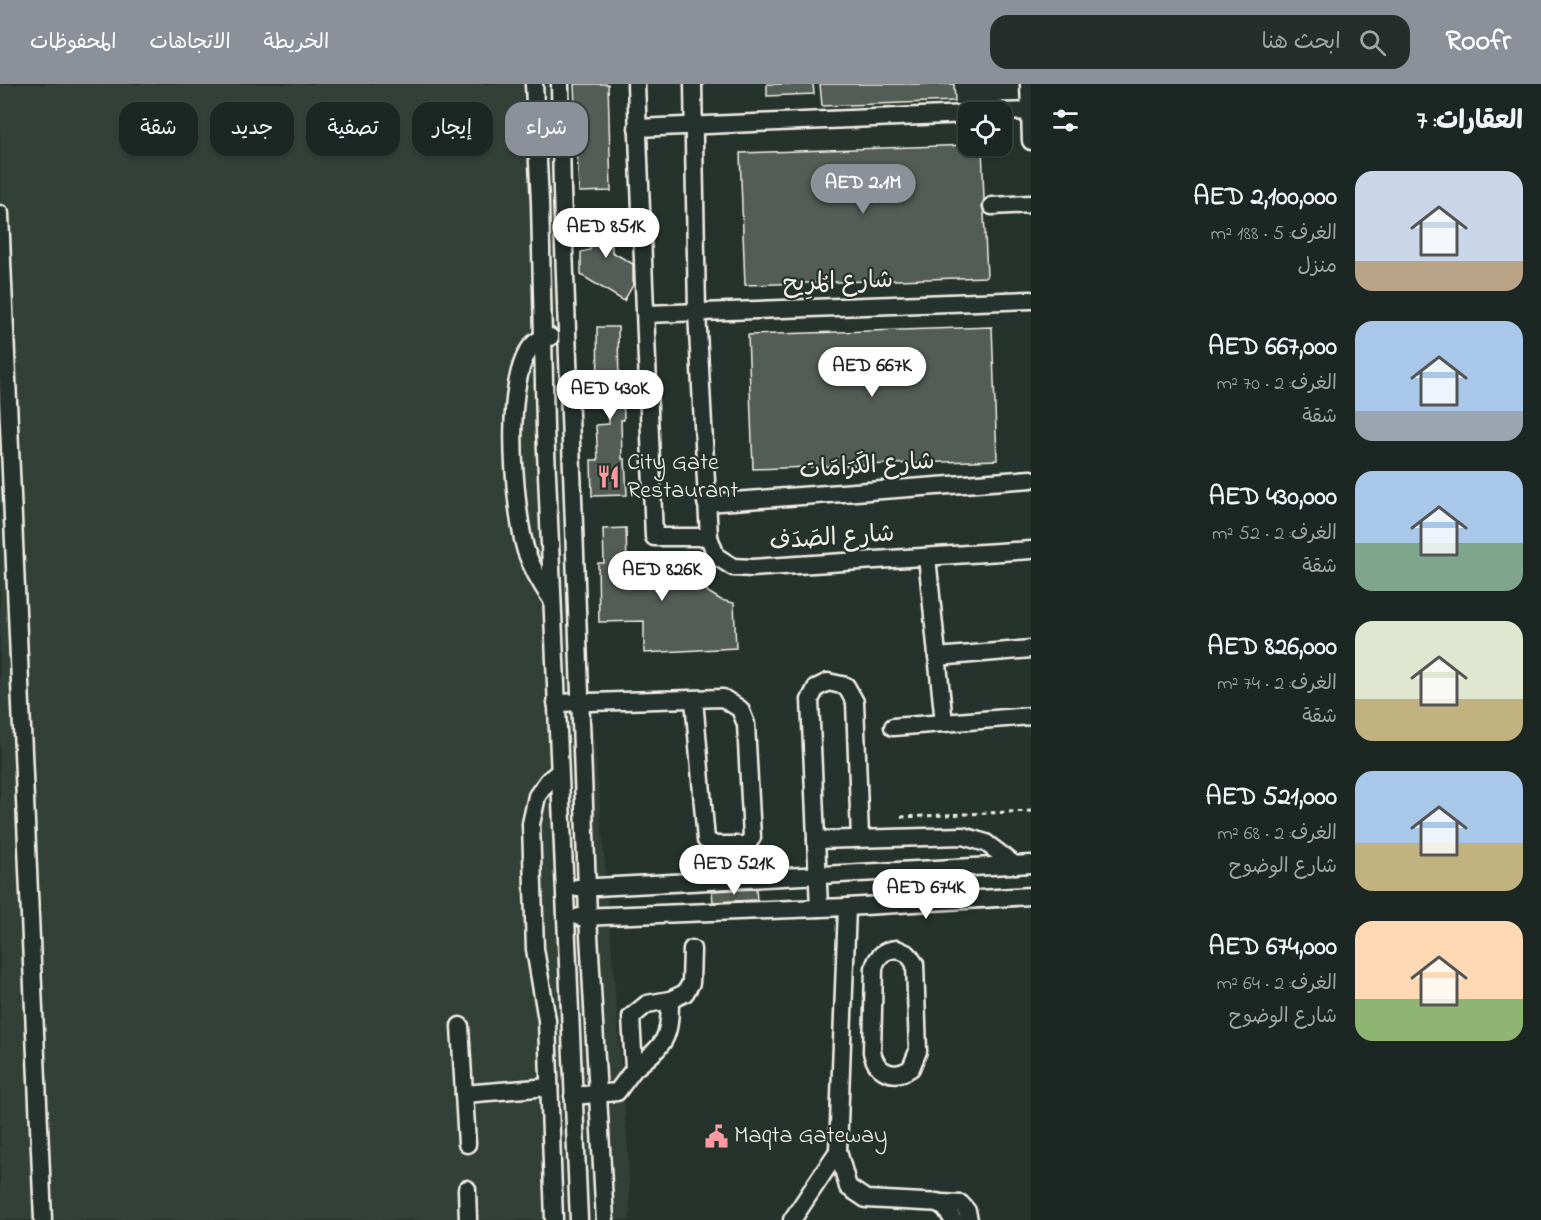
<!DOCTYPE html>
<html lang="ar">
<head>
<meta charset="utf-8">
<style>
	body { margin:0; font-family:"Indie Flower","Playpen Sans Arabic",sans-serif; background:#252e2a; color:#f1f3f6; direction:rtl; height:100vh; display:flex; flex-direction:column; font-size:22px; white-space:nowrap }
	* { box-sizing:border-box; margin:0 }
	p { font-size:20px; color:#a0a5a5 }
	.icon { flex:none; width:33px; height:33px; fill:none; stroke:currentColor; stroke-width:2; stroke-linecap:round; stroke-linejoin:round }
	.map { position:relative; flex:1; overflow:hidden; direction:ltr }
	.sheet { display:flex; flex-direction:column; background:#1c2622; width:510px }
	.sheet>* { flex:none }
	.guide { position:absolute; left:18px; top:18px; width:570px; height:54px; direction:rtl; display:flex; gap:12px }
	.fabs { position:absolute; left:958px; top:18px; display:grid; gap:12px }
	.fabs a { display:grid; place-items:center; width:54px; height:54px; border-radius:12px; background:#1c2622; box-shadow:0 2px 4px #0004,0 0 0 2px #3a4340; font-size:30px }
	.price { position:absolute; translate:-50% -51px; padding:0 14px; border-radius:21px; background:#fff; color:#222; font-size:20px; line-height:39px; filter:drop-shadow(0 2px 3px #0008) }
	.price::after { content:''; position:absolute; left:50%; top:36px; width:18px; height:14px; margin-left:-9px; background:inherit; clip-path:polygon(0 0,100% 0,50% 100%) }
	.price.current { background:#8c9099; color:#fff }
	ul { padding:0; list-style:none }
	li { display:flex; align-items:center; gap:18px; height:150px; padding:0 18px }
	li span { display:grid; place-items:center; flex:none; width:168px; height:120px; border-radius:18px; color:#555 }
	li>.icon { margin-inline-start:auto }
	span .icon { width:72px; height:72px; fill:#fffc; stroke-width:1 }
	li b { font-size:26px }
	h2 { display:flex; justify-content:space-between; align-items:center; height:72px; padding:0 18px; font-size:26px }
	.pill { padding:0 21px; border-radius:18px; background:#1c2622; box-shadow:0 2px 4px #0004,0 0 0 2px #3a4340; font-size:21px; line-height:54px }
	.pill.current { background:#8c9099; color:#fff }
	header { display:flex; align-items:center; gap:36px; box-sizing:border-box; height:84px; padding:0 30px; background:#8c9099; color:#fff }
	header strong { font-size:28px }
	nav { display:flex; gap:33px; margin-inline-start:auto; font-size:21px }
	.search { width:420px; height:54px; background:#252e2a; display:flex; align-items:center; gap:15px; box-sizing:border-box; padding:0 21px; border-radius:18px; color:#a0a5a5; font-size:22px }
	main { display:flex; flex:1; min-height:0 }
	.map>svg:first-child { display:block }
</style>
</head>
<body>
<header>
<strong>Roofr</strong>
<div class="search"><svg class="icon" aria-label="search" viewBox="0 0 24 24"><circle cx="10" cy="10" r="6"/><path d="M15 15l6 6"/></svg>ابحث هنا</div>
<nav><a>الخريطة</a><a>الاتجاهات</a><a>المحفوظات</a></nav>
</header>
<main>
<section class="sheet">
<h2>العقارات: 7<svg class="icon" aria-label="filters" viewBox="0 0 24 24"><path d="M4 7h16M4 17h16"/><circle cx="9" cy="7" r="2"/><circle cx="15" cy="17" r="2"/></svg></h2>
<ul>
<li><span style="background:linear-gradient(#c9d6e8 75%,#b9a48a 0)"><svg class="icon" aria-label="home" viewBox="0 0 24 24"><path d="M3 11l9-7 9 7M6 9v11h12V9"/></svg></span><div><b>AED 2,100,000</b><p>الغرف: 5 · 188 m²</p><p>منزل</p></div></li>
<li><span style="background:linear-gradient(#a9c7e8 75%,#9aa5b1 0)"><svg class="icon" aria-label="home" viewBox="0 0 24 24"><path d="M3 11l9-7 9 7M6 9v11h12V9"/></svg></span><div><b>AED 667,000</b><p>الغرف: 2 · 70 m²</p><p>شقة</p></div></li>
<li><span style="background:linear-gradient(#a9c7e8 60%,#7fa58c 0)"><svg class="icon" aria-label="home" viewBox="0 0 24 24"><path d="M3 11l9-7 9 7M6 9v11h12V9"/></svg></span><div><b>AED 430,000</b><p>الغرف: 2 · 52 m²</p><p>شقة</p></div></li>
<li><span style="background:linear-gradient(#dfe7d0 65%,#c2b280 0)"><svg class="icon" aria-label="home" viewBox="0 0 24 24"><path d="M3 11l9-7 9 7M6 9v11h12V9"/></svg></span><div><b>AED 826,000</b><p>الغرف: 2 · 74 m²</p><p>شقة</p></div></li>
<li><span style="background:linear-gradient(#a9c7e8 60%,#c2b280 0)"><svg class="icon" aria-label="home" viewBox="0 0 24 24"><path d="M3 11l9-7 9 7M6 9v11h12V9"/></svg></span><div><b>AED 521,000</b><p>الغرف: 2 · 68 m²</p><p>شارع الوضوح</p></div></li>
<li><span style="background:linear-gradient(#ffd9b3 65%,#8fb573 0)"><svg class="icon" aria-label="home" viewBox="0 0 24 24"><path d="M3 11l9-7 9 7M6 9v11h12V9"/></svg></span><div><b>AED 674,000</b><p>الغرف: 2 · 64 m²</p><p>شارع الوضوح</p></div></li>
</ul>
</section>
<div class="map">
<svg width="1031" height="1136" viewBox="0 0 1031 1136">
	<rect width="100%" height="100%" fill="#26332d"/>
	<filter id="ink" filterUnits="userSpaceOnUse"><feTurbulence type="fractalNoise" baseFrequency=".0167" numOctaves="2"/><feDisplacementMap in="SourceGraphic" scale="12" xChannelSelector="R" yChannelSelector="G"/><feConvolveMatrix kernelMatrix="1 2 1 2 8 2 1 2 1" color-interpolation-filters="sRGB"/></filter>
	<g filter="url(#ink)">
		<path fill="#333f39" d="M 0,0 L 563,0 L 590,599 L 628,1066 L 630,1136 L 0,1136 Z"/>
		<g fill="#525c55" stroke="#f4f1e8" stroke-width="1.5">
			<path d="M 574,0 L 608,0 L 611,107 L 579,108 Z"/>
			<path d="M 767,0 L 813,0 L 814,10 L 767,12 Z"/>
			<path d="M 820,0 L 954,0 L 955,17 L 822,22 Z"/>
			<path d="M 969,61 L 982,62 L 984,116 L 982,122 L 984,129 L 987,193 L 745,201 L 740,69 Z"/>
			<path d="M 611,128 L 612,168 L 633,180 L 633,201 L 624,217 L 581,191 L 581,168 L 590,166 L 589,130 Z"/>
			<path d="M 597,243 L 618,243 L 619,306 L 623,306 L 624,336 L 621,336 L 622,375 L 625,375 L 627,411 L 592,412 L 591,376 L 598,376 L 596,341 L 609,340 L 608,301 L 598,301 Z"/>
			<path d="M 992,243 L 997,376 L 753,385 L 748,251 Z"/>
			<path d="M 626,444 L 627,481 L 697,482 L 702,498 L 708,508 L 721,516 L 734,519 L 736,564 L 644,569 L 644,537 L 599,538 L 598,479 L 604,479 L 603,445 Z"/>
			<path d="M 755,775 L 755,784 L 711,786 L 710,777 Z"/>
			<path d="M 756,805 L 757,816 L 713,818 L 712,807 Z"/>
		</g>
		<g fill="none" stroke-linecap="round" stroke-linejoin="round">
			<defs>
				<g id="minor">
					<path d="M 534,0 L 540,118 L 545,344 L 579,1136"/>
					<path d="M 560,0 L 562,107 L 588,833 L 605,1136"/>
					<path d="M 636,0 L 654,453 L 709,453"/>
					<path d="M 693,0 L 697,228 L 709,453 L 716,472 L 733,483 L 752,484 L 1031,466"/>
					<path d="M 1029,0 L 1031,57"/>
					<path d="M 998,28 L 1030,27"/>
					<path d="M 637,44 L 969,30"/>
					<path d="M 992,122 L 1031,120"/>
					<path d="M 0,130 L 43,1136"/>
					<path d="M 646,230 L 1031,216"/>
					<path d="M 550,253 C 495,255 515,432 526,467 C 532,485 541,500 552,516"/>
					<path d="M 706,419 L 1031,395"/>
					<path d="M 927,473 L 944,639"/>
					<path d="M 937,573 L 1031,565"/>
					<path d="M 556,619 L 723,614 L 740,625 L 746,640 L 752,753 L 747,761 L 715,761 L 706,756 L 694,615"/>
					<path d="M 893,643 L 1031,632"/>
					<path d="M 816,756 L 963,752 L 986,759 L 1015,781"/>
					<path d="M 577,804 L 1031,780"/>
					<path d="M 847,823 L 838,1067 L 848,1103 L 866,1115 L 961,1120 L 967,1127 L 969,1136"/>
					<path d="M 819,824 L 810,616 L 816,604 L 828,598 L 846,602 L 855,618 L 860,754"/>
					<path d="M 579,833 L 847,823 L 1031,812"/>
					<path d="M 897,865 L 908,870 L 915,880 L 918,967 L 911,984 C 894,996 876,988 872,968 L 874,884 C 877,872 884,866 897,865 Z"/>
					<path d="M 460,942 L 467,1060"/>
					<path d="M 634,985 C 665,960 670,956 670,916"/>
					<path d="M 464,1010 L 549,1003"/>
					<path d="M 573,1012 L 617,1008 L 634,985 L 631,933 L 647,920 L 670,916 L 685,909 L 691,899 L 692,865"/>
					<path d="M 467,1105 L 468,1136"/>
					<path d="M 937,1118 L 946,1125 L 953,1136"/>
					<path d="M 554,1136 L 547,936 L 535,865 L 531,740 L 537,712 L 548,697 L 559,688"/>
					<path d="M 792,1136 L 838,1067"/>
				</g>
			</defs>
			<use href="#minor" stroke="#f4f1e8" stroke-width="21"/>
			<path stroke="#f4f1e8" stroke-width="3" stroke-dasharray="4.5 4.5" stroke-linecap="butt" d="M 901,733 L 1031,727"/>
			<use href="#minor" stroke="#26332d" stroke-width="16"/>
		</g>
	</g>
	<defs>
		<symbol id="restaurant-bare" viewBox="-9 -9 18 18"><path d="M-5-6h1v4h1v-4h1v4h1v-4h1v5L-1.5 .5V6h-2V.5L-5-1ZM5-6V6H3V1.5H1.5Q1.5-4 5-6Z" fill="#ff9aa2" stroke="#26332d" stroke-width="2.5" paint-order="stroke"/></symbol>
		<symbol id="civic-bare" viewBox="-9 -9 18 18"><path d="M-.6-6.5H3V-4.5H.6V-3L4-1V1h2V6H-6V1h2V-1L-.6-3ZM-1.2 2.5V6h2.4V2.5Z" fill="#ff9aa2" stroke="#26332d" stroke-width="2.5" paint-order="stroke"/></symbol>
	</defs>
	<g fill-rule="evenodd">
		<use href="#restaurant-bare" x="592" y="376" width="33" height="33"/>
		<use href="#civic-bare" x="700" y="1036" width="33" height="33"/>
	</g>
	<g text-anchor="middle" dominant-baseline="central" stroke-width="4.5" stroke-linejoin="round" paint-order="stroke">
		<g font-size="24" fill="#f4f1e8" stroke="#26332d">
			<text transform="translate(838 199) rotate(-2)">شارع المُرِيح</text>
			<text transform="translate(867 383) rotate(-4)">شارع الكَرَامَات</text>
			<text transform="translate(832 455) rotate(-4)">شارع الصَدَف</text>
		</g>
		<g font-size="24" fill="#f4f1e8" stroke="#26332d" text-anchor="start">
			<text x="627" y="379">City Gate<tspan x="627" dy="28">Restaurant</tspan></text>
			<text x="734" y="1052">Maqta Gateway</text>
		</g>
	</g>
</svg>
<div class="fabs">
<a><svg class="icon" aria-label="locate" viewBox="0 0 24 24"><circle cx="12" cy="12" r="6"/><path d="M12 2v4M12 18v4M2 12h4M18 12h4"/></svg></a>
</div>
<b class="price current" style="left:863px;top:131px">AED 2.1M</b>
<b class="price" style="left:606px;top:175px">AED 851K</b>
<b class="price" style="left:872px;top:314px">AED 667K</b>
<b class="price" style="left:610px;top:337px">AED 430K</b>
<b class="price" style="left:662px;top:518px">AED 826K</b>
<b class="price" style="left:734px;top:812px">AED 521K</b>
<b class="price" style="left:926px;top:836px">AED 674K</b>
<div class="guide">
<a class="pill current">شراء</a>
<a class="pill">إيجار</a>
<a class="pill">تصفية</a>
<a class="pill">جديد</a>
<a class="pill">شقة</a>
</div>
</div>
</main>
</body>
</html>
